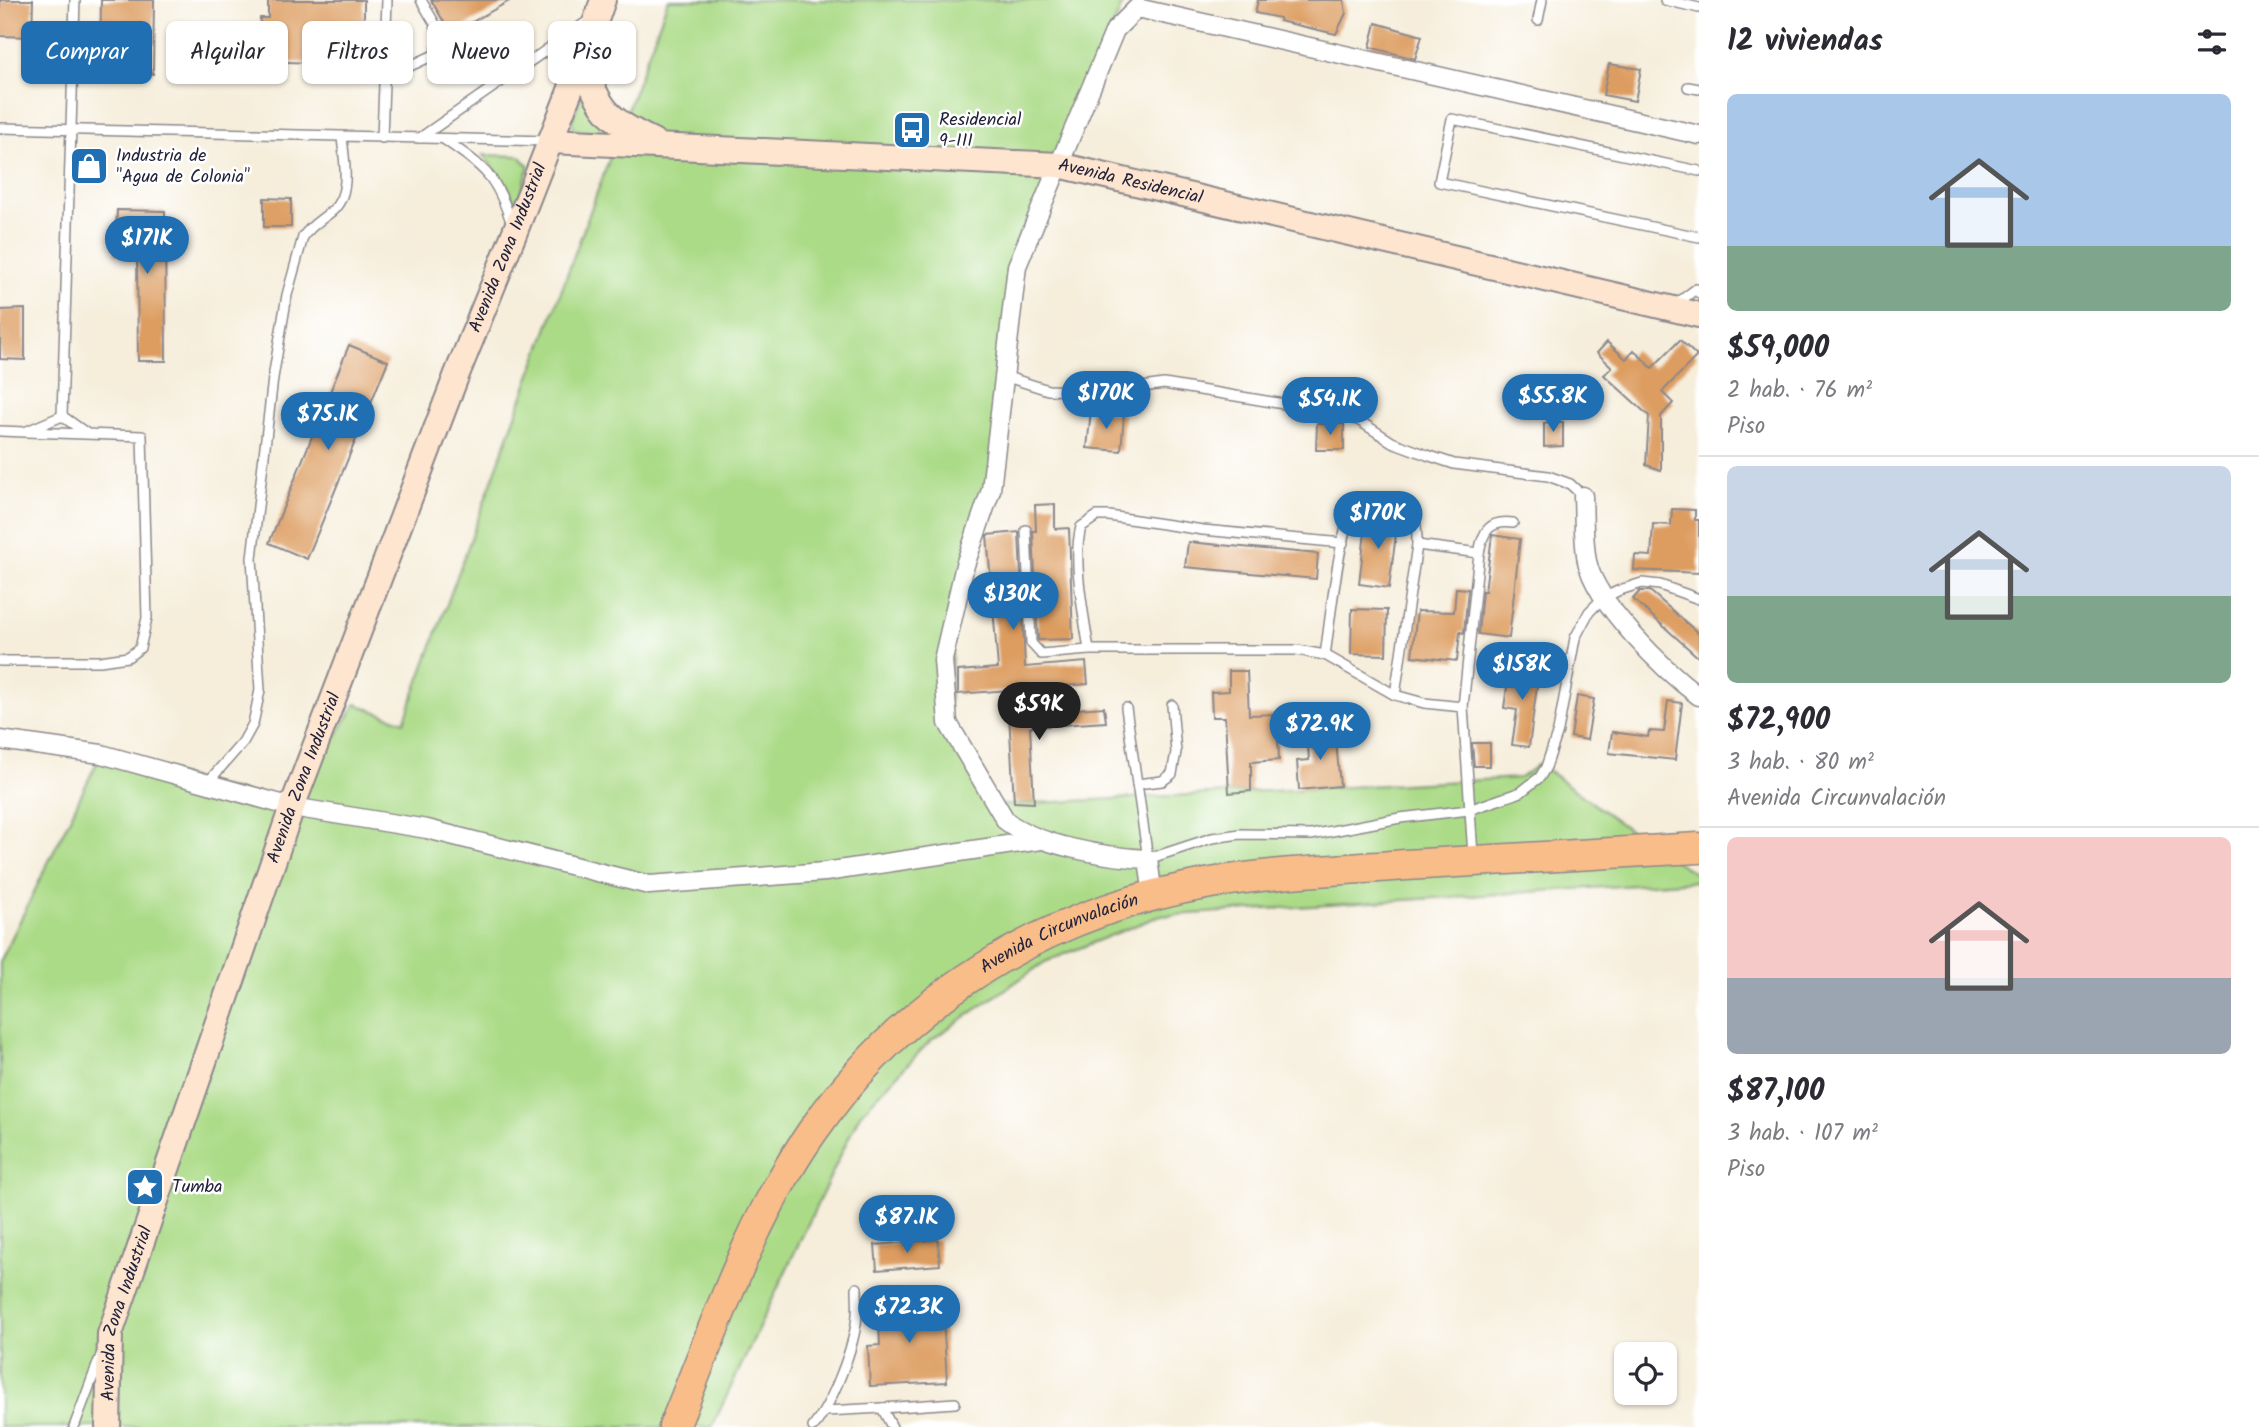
<!DOCTYPE html>
<html lang="es">
<head>
<meta charset="utf-8">
<style>
	body { margin:0; font-family:Kalam,sans-serif; background:#f7f7f7; color:#2b2b33; height:100vh; display:flex; flex-direction:column; font-size:26px; white-space:nowrap }
	* { box-sizing:border-box; margin:0 }
	p { font-size:23px; color:#7c7c81 }
	.icon { flex:none; width:38px; height:38px; fill:none; stroke:currentColor; stroke-width:2; stroke-linecap:round; stroke-linejoin:round }
	.map { position:relative; flex:1; overflow:hidden }
	.side { display:flex; flex-direction:column; background:#fff; width:560px }
	.side>* { flex:none }
	.banner { position:absolute; left:21px; top:21px; width:665px; height:63px; display:flex; gap:14px }
	.buttons { position:absolute; left:1614px; top:1342px; display:grid; gap:14px }
	.buttons a { display:grid; place-items:center; width:63px; height:63px; border-radius:10px; background:#fff; box-shadow:0 2px 5px #0004; font-size:35px }
	.price { position:absolute; translate:-50% -60px; padding:0 16px; border-radius:24px; background:#1f6fb2; color:#fff; font-size:23px; line-height:46px; filter:drop-shadow(0 2px 4px #0008) }
	.price::after { content:''; position:absolute; left:50%; top:42px; width:21px; height:16px; margin-left:-10px; background:inherit; clip-path:polygon(0 0,100% 0,50% 100%) }
	.price.active { background:#222; color:#fff }
	ul { padding:0; list-style:none }
	li { display:grid; align-content:center; gap:14px; height:371px; padding:0 28px }
	li+li { border-top:2px solid #e1e1e2 }
	li span { display:grid; place-items:center; height:217px; border-radius:10px; color:#555 }
	li>.icon { margin-inline-start:auto }
	span .icon { width:126px; height:126px; fill:#fffc; stroke-width:1 }
	li b { font-size:30px }
	h2 { display:flex; justify-content:space-between; align-items:center; height:84px; padding:0 28px; font-size:30px }
	.pill { padding:0 24px; border-radius:10px; background:#fff; box-shadow:0 2px 5px #0004; font-size:24px; line-height:63px }
	.pill.active { background:#1f6fb2; color:#fff }
	main { display:flex; flex:1; min-height:0 }
	.map>svg:first-child { display:block }
</style>
</head>
<body>
<main>
<div class="map">
<svg width="1699" height="1427" viewBox="0 0 1699 1427">
	<rect width="100%" height="100%" fill="#fff"/>
	<filter id="ink" filterUnits="userSpaceOnUse"><feTurbulence type="fractalNoise" baseFrequency=".0143" numOctaves="2"/><feDisplacementMap in="SourceGraphic" scale="14" xChannelSelector="R" yChannelSelector="G"/><feConvolveMatrix kernelMatrix="1 2 1 2 8 2 1 2 1" color-interpolation-filters="sRGB"/></filter>
	<filter id="wash" filterUnits="userSpaceOnUse"><feTurbulence type="fractalNoise" baseFrequency=".00686" numOctaves="4" result="noise"/><feDisplacementMap in="SourceGraphic" scale="28" xChannelSelector="R" yChannelSelector="G"/><feGaussianBlur stdDeviation="1.57" result="paint"/><feColorMatrix in="noise" values="0 0 0 0 0 0 0 0 0 0 0 0 0 0 0 0 0 1.4 0 .05"/><feComposite in="paint" operator="in"/></filter>
	<g filter="url(#wash)">
		<rect width="100%" height="100%" fill="#f6eedb"/>
		<g fill="#acdb88" stroke="#677e62" stroke-width="2">
			<path d="M 668,0 L 1124,0 L 1017,266 L 991,490 L 954,615 L 948,723 L 997,805 L 1520,778 L 1539,764 L 1639,837 L 1699,876 L 1699,881 L 1159,916 L 1045,962 L 930,1041 L 860,1114 L 712,1427 L 0,1427 L 0,962 L 101,754 L 292,806 L 356,704 L 404,722 L 618,135 L 574,130 L 572,121 L 584,87 L 619,133 Z"/>
			<path d="M 483,155 L 520,156 L 529,166 L 517,208 L 508,187 Z"/>
		</g>
		<g id="blocks">
			<g fill="#dd9d61">
				<path d="M 0,0 L 33,0 L 32,37 L 0,36 Z"/>
				<path d="M 101,0 L 154,0 L 153,74 L 100,73 Z"/>
				<path d="M 268,0 L 364,0 L 364,22 L 375,22 L 374,65 L 258,61 L 260,18 L 268,18 Z"/>
				<path d="M 431,0 L 511,0 L 451,34 Z"/>
				<path d="M 1258,0 L 1344,0 L 1346,13 L 1336,34 L 1279,21 L 1280,18 L 1255,13 Z"/>
				<path d="M 1376,23 L 1422,36 L 1415,59 L 1370,47 Z"/>
				<path d="M 1609,64 L 1641,69 L 1635,101 L 1603,95 Z"/>
				<path d="M 264,198 L 291,199 L 291,227 L 264,227 Z"/>
				<path d="M 117,210 L 165,211 L 166,361 L 138,361 L 137,253 L 115,255 Z"/>
				<path d="M 25,309 L 25,360 L 0,359 L 0,310 Z"/>
				<path d="M 1680,340 L 1697,356 L 1662,392 L 1673,403 L 1661,416 L 1661,470 L 1646,465 L 1649,416 L 1604,375 L 1612,367 L 1597,353 L 1607,342 L 1626,359 L 1634,350 L 1652,368 Z"/>
				<path d="M 349,345 L 388,361 L 307,559 L 269,543 Z"/>
				<path d="M 1091,410 L 1124,414 L 1121,451 L 1087,448 Z"/>
				<path d="M 1563,422 L 1563,446 L 1544,447 L 1544,423 Z"/>
				<path d="M 1317,424 L 1344,424 L 1344,450 L 1316,450 Z"/>
				<path d="M 1055,504 L 1055,529 L 1069,528 L 1073,639 L 1038,640 L 1033,531 L 1036,531 L 1035,505 Z"/>
				<path d="M 1672,509 L 1695,510 L 1695,520 L 1699,520 L 1699,573 L 1634,570 L 1635,555 L 1651,556 L 1653,524 L 1671,525 Z"/>
				<path d="M 1367,515 L 1398,519 L 1389,588 L 1359,584 Z"/>
				<path d="M 1019,532 L 1025,667 L 1086,662 L 1088,684 L 958,694 L 958,671 L 998,668 L 987,535 Z"/>
				<path d="M 1492,535 L 1520,539 L 1509,638 L 1478,634 L 1482,591 L 1485,591 Z"/>
				<path d="M 1188,542 L 1318,554 L 1316,579 L 1185,567 Z"/>
				<path d="M 1456,588 L 1468,589 L 1464,633 L 1460,632 L 1457,661 L 1412,656 L 1417,611 L 1454,612 Z"/>
				<path d="M 1640,591 L 1650,591 L 1699,634 L 1699,658 L 1633,599 Z"/>
				<path d="M 1352,609 L 1387,610 L 1386,655 L 1351,654 Z"/>
				<path d="M 1510,666 L 1539,670 L 1529,747 L 1512,745 L 1517,710 L 1504,708 Z"/>
				<path d="M 1229,671 L 1247,671 L 1249,715 L 1277,714 L 1279,760 L 1251,762 L 1251,791 L 1229,793 L 1225,717 L 1212,717 L 1211,692 L 1229,691 Z"/>
				<path d="M 1577,696 L 1594,699 L 1587,740 L 1571,737 Z"/>
				<path d="M 1668,701 L 1682,703 L 1675,760 L 1609,753 L 1612,732 L 1648,737 L 1649,731 L 1664,732 Z"/>
				<path d="M 1104,707 L 1106,722 L 1030,727 L 1034,803 L 1014,802 L 1009,714 Z"/>
				<path d="M 1335,729 L 1340,786 L 1299,790 L 1297,761 L 1309,760 L 1307,732 Z"/>
				<path d="M 1472,743 L 1490,743 L 1490,766 L 1474,766 Z"/>
				<path d="M 938,1240 L 940,1265 L 877,1270 L 875,1245 Z"/>
				<path d="M 942,1300 L 947,1382 L 870,1386 L 868,1346 L 880,1345 L 878,1304 Z"/>
			</g>
		</g>
	</g>
	<g filter="url(#ink)">
		<use href="#blocks" fill-opacity="0" stroke="#8c888b" stroke-width="2"/>
		<g fill="none" stroke-linecap="round" stroke-linejoin="round">
			<defs>
				<g id="service">
					<path d="M 1665,0 L 1699,8"/>
					<path d="M 1538,20 L 1542,0"/>
					<path d="M 384,78 L 434,55 L 440,41 L 435,24 L 421,0"/>
					<path d="M 1688,87 L 1699,89"/>
					<path d="M 0,128 L 548,141"/>
					<path d="M 382,138 L 387,0"/>
					<path d="M 420,138 L 591,19"/>
					<path d="M 445,140 C 485,168 497,176 512,225"/>
					<path d="M 1699,171 L 1452,119 L 1439,182 L 1699,237"/>
					<path d="M 1676,304 L 1696,289 L 1699,293"/>
					<path d="M 1004,376 L 1048,390 L 1107,392 L 1164,384 L 1332,412 L 1358,420 L 1392,442 L 1427,455 L 1454,464 L 1548,476 L 1570,484 L 1583,496"/>
					<path d="M 62,416 L 86,433"/>
					<path d="M 0,431 L 25,432 L 62,416 L 75,0"/>
					<path d="M 1026,530 L 1031,643 L 1041,654 L 1089,650 L 1297,650 L 1325,655 L 1395,695 L 1424,703 L 1463,707"/>
					<path d="M 1417,545 L 1479,553 L 1463,707 L 1473,855"/>
					<path d="M 1479,553 C 1483,531 1489,520 1513,523"/>
					<path d="M 1089,650 C 1084,615 1072,560 1081,527 L 1097,516 L 1109,516 L 1203,530 L 1343,543"/>
					<path d="M 1325,655 C 1329,630 1339,532 1351,516 C 1360,503 1383,505 1397,507 C 1418,511 1417,528 1417,545 L 1395,695"/>
					<path d="M 0,661 L 100,661 L 128,657 L 140,648 L 147,618 L 142,436 L 27,432"/>
					<path d="M 1126,708 L 1148,859 L 1212,838 L 1240,834 L 1311,835 L 1400,818 L 1469,810 L 1521,792 L 1540,777 L 1546,767 L 1558,731 L 1575,638 L 1589,612 L 1603,598 L 1620,590 L 1642,583 L 1660,585 L 1699,599"/>
					<path d="M 208,782 L 243,742 L 253,724 L 260,690 L 252,558 L 273,378 L 287,295 L 303,237 C 310,226 321,220 332,211 C 352,194 344,160 342,137"/>
					<path d="M 1137,784 L 1162,781 L 1172,774 L 1176,752 L 1172,705"/>
					<path d="M 882,1408 L 955,1403"/>
					<path d="M 826,1411 L 882,1408 L 892,1427"/>
					<path d="M 74,1427 L 101,1355"/>
					<path d="M 813,1427 C 832,1404 855,1346 857,1315 C 858,1306 857,1297 857,1288"/>
				</g>
				<g id="minor">
					<path d="M 1583,496 C 1584,517 1583,540 1587,561 C 1595,603 1665,671 1699,696"/>
					<path d="M 0,740 L 101,754 L 292,807 L 427,829 L 649,885 L 825,872 L 1041,840"/>
					<path d="M 1153,896 L 1148,859 C 1106,857 1039,846 1006,821 L 948,723 L 943,660 L 965,565 L 991,490 L 1017,266 L 1115,30 L 1137,8 L 1699,135"/>
				</g>
				<g id="secondary">
					<path d="M 582,60 C 601,110 604,117 653,141"/>
					<path id="s1" d="M 550,141 L 1059,165 L 1699,315"/>
					<path id="s2" d="M 108,1427 L 110,1334 L 292,807 L 457,374 L 514,234 L 582,60 L 603,0"/>
				</g>
				<g id="trunk">
					<path id="s3" d="M 674,1427 C 715,1327 750,1221 812,1132 C 907,995 1048,911 1211,883 C 1275,872 1341,870 1406,865 C 1503,859 1601,853 1699,848"/>
				</g>
			</defs>
			<use href="#service" stroke="#8c888b" stroke-width="12"/>
			<use href="#minor" stroke="#8c888b" stroke-width="21"/>
			<use href="#secondary" stroke="#8c888b" stroke-width="28"/>
			<use href="#trunk" stroke="#8c888b" stroke-width="33"/>
			<use href="#service" stroke="#fff" stroke-width="9"/>
			<use href="#minor" stroke="#fff" stroke-width="18"/>
			<use href="#secondary" stroke="#fde5d0" stroke-width="24"/>
			<use href="#trunk" stroke="#f9bd89" stroke-width="30"/>
		</g>
	</g>
	<defs>
		<symbol id="bus-square" viewBox="-11 -11 22 22"><rect x="-9" y="-9" width="18" height="18" rx="4" fill="#1f6fb2" stroke="#fff"/><path d="M-5-6H5V4H4V6H2V4H-2V6H-4V4H-5ZM-3.5-4V0h7V-4ZM-3.5 1.2v1.5H-2V1.2ZM2 1.2v1.5H3.5V1.2Z" fill="#fff"/></symbol>
		<symbol id="shop-square" viewBox="-11 -11 22 22"><rect x="-9" y="-9" width="18" height="18" rx="4" fill="#1f6fb2" stroke="#fff"/><path d="M-5-2.5h2.3a2.7 3.5 0 0 1 5.4 0H5L5.5 6h-11ZM-1.5-2.5h3a1.5 2.3 0 0 0-3 0Z" fill="#fff"/></symbol>
		<symbol id="sight-square" viewBox="-11 -11 22 22"><rect x="-9" y="-9" width="18" height="18" rx="4" fill="#1f6fb2" stroke="#fff"/><path d="M0-6L1.8-2.2L6-1.7L2.9 1.2L3.7 5.4L0 3.3L-3.7 5.4L-2.9 1.2L-6-1.7L-1.8-2.2Z" fill="#fff"/></symbol>
	</defs>
	<g fill-rule="evenodd">
		<use href="#bus-square" x="890" y="108" width="44" height="44"/>
		<use href="#shop-square" x="67" y="144" width="44" height="44"/>
		<use href="#sight-square" x="123" y="1165" width="44" height="44"/>
	</g>
	<g text-anchor="middle" dominant-baseline="central" stroke-width="5" stroke-linejoin="round" paint-order="stroke">
		<g font-size="18" fill="#22223b" stroke="#fff" text-anchor="start">
			<text x="939" y="120">Residencial<tspan x="939" dy="21">9-III</tspan></text>
			<text x="116" y="156">Industria de<tspan x="116" dy="21">"Agua de Colonia"</tspan></text>
			<text x="172" y="1187">Tumba</text>
		</g>
		<g font-size="18" fill="#22223b" stroke="#fff">
			<text stroke="none"><textPath href="#s1" startOffset="583">Avenida Residencial</textPath></text>
			<text stroke="none"><textPath href="#s2" startOffset="1250">Avenida Zona Industrial</textPath></text>
			<text stroke="none"><textPath href="#s2" startOffset="682">Avenida Zona Industrial</textPath></text>
			<text stroke="none"><textPath href="#s3" startOffset="649">Avenida Circunvalación</textPath></text>
			<text stroke="none"><textPath href="#s2" startOffset="116">Avenida Zona Industrial</textPath></text>
		</g>
	</g>
</svg>
<div class="buttons">
<a><svg class="icon" aria-label="locate" viewBox="0 0 24 24"><circle cx="12" cy="12" r="6"/><path d="M12 2v4M12 18v4M2 12h4M18 12h4"/></svg></a>
</div>
<b class="price" style="left:147px;top:276px">$171K</b>
<b class="price" style="left:1106px;top:431px">$170K</b>
<b class="price" style="left:1553px;top:434px">$55.8K</b>
<b class="price" style="left:1330px;top:437px">$54.1K</b>
<b class="price" style="left:328px;top:452px">$75.1K</b>
<b class="price" style="left:1378px;top:551px">$170K</b>
<b class="price" style="left:1013px;top:632px">$130K</b>
<b class="price" style="left:1522px;top:702px">$158K</b>
<b class="price active" style="left:1039px;top:742px">$59K</b>
<b class="price" style="left:1320px;top:762px">$72.9K</b>
<b class="price" style="left:907px;top:1255px">$87.1K</b>
<b class="price" style="left:909px;top:1345px">$72.3K</b>
<div class="banner">
<a class="pill active">Comprar</a>
<a class="pill">Alquilar</a>
<a class="pill">Filtros</a>
<a class="pill">Nuevo</a>
<a class="pill">Piso</a>
</div>
</div>
<section class="side">
<h2>12 viviendas<svg class="icon" aria-label="filters" viewBox="0 0 24 24"><path d="M4 7h16M4 17h16"/><circle cx="9" cy="7" r="2"/><circle cx="15" cy="17" r="2"/></svg></h2>
<ul>
<li><span style="background:linear-gradient(#a9c7e8 70%,#7fa58c 0)"><svg class="icon" aria-label="home" viewBox="0 0 24 24"><path d="M3 11l9-7 9 7M6 9v11h12V9"/></svg></span><div><b>$59,000</b><p>2 hab. · 76 m²</p><p>Piso</p></div></li>
<li><span style="background:linear-gradient(#c9d6e8 60%,#7fa58c 0)"><svg class="icon" aria-label="home" viewBox="0 0 24 24"><path d="M3 11l9-7 9 7M6 9v11h12V9"/></svg></span><div><b>$72,900</b><p>3 hab. · 80 m²</p><p>Avenida Circunvalación</p></div></li>
<li><span style="background:linear-gradient(#f6c9c9 65%,#9aa5b1 0)"><svg class="icon" aria-label="home" viewBox="0 0 24 24"><path d="M3 11l9-7 9 7M6 9v11h12V9"/></svg></span><div><b>$87,100</b><p>3 hab. · 107 m²</p><p>Piso</p></div></li>
</ul>
</section>
</main>
</body>
</html>
